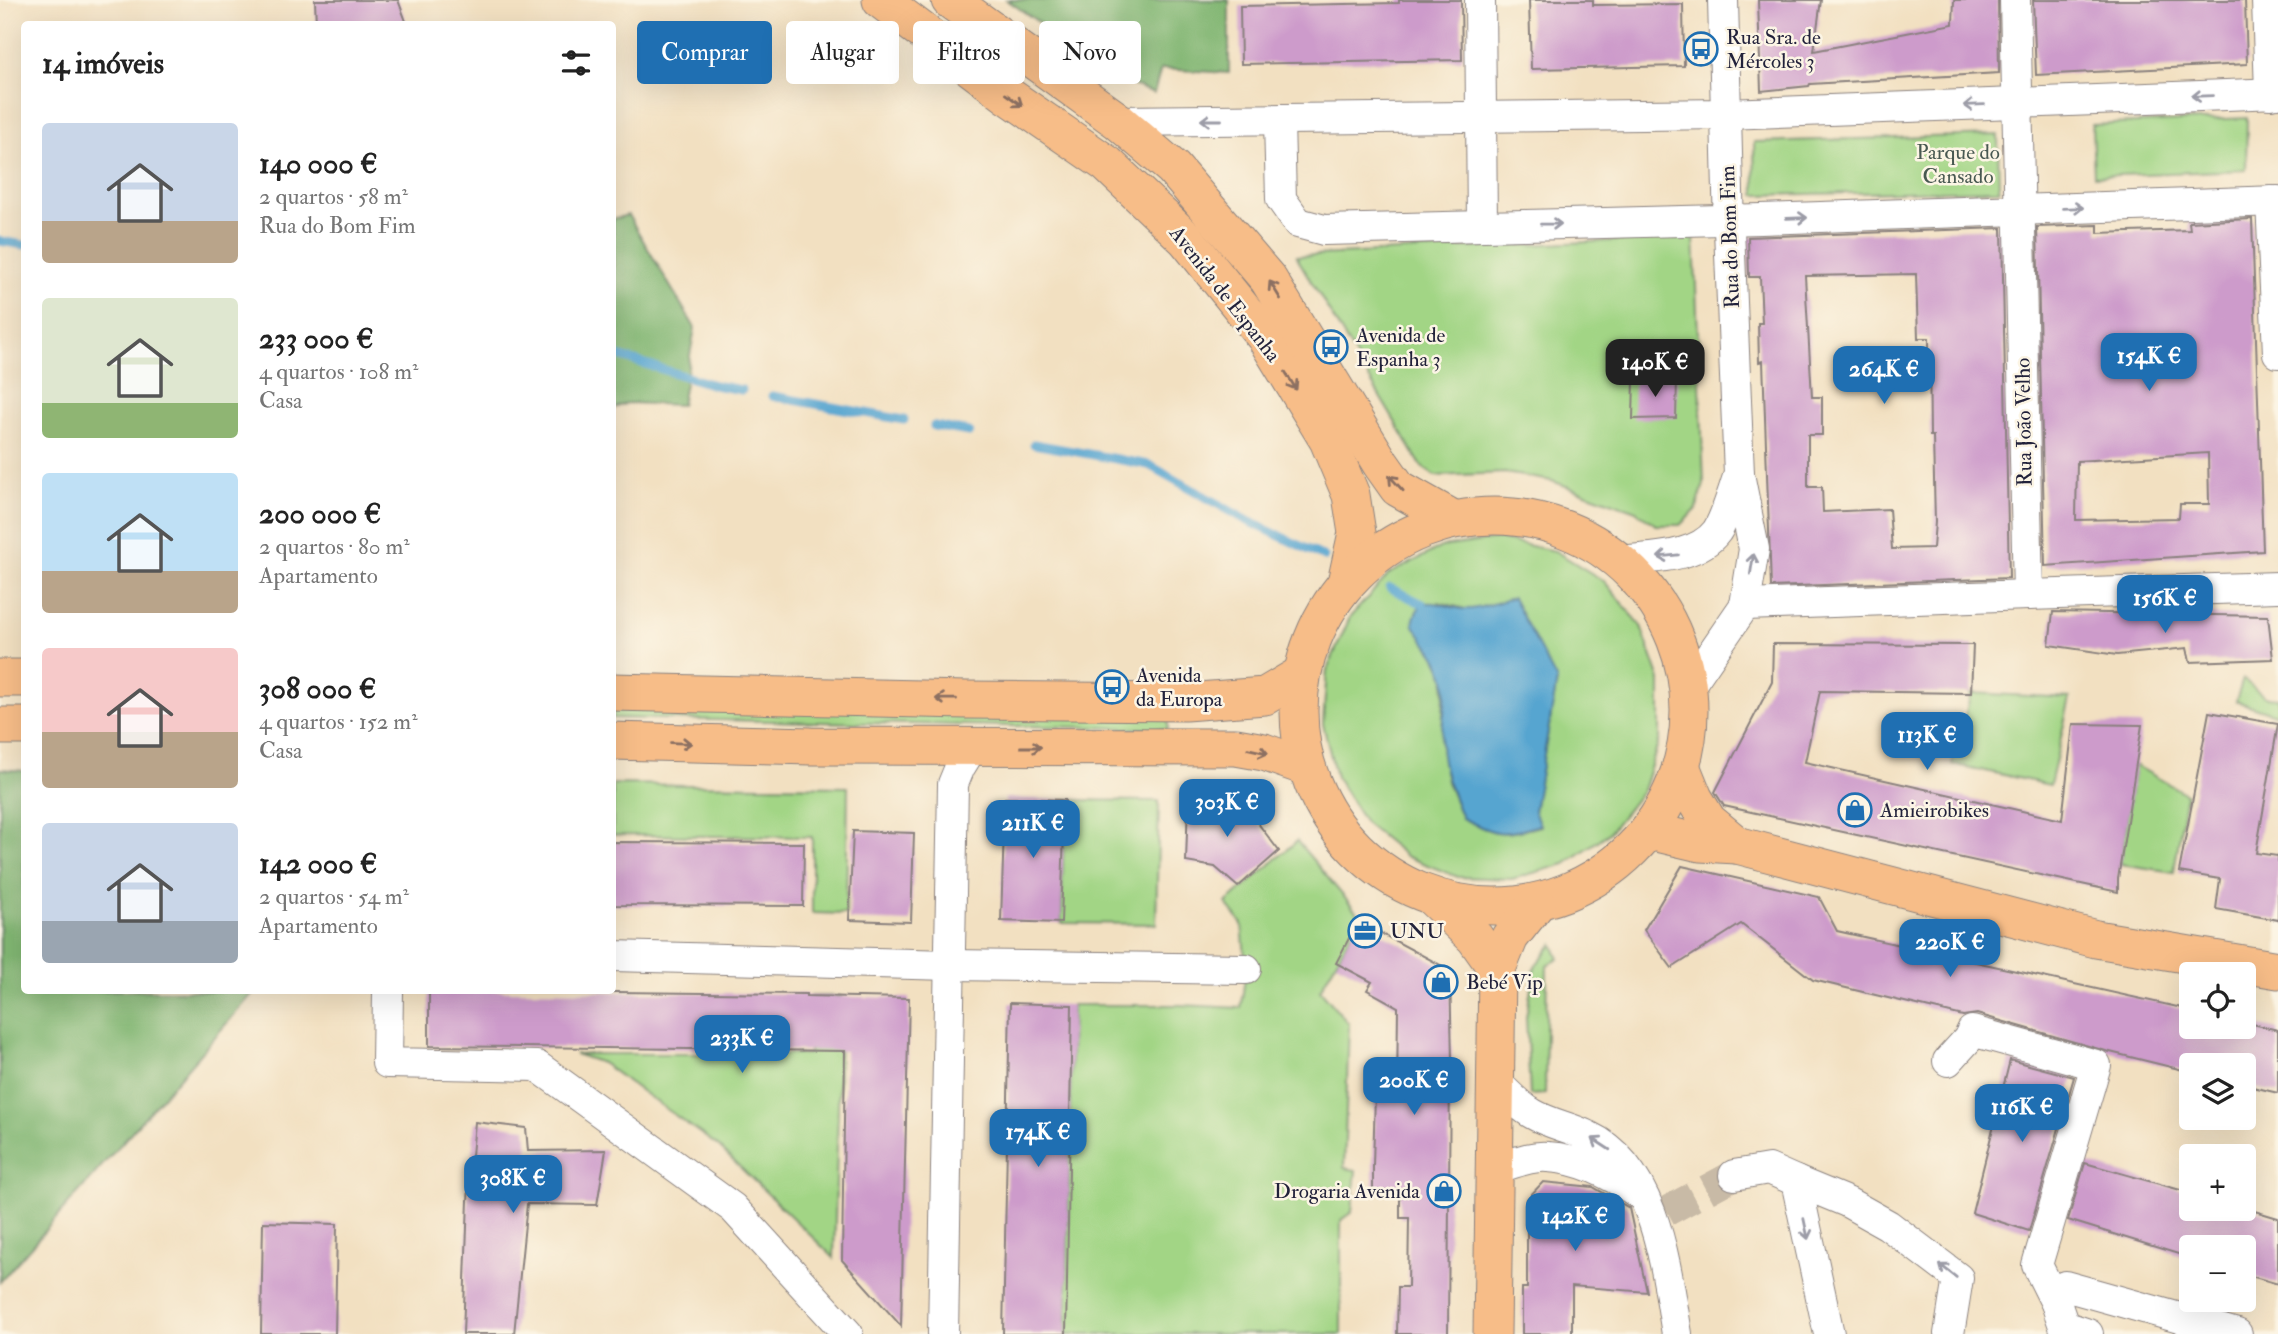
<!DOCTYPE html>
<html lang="pt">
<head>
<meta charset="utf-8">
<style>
	body { margin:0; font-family:"IM FELL Double Pica",serif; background:#f2f2f2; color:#222; height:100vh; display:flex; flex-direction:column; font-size:26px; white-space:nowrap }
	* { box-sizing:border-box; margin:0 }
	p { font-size:23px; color:#767676 }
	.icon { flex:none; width:38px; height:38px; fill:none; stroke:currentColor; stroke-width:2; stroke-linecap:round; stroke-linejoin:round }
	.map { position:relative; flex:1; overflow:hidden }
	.details { position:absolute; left:21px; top:21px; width:595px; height:973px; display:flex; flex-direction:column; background:#fff; border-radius:7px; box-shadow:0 7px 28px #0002 }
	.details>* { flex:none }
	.hud { position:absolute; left:637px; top:21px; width:665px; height:63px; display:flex; gap:14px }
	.fabs { position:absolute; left:2179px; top:962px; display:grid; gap:14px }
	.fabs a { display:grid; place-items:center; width:77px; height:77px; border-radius:7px; background:#fff; box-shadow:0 7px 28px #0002; font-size:35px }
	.price { position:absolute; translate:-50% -60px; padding:0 16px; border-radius:14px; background:#1f6fb2; color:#fff; font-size:23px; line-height:46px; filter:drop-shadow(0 2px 4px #0008) }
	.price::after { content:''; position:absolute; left:50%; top:42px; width:21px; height:16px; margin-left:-10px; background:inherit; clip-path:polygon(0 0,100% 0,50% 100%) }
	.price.active { background:#222; color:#fff }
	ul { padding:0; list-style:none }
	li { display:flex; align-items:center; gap:21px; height:175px; padding:0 21px }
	li span { display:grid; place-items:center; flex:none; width:196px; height:140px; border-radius:7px; color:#555 }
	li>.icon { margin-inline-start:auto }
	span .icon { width:84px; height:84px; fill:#fffc; stroke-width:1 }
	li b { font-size:30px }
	h2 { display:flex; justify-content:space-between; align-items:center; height:84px; padding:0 21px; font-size:30px }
	.tag { padding:0 24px; border-radius:7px; background:#fff; box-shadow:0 7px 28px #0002; font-size:24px; line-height:63px }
	.tag.active { background:#1f6fb2; color:#fff }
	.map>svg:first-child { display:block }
</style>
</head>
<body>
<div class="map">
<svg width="2278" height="1334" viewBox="0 0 2278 1334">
	<rect width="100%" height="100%" fill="#fcf5e5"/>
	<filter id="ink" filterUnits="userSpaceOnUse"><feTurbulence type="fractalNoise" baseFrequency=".0143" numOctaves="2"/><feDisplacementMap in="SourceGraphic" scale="14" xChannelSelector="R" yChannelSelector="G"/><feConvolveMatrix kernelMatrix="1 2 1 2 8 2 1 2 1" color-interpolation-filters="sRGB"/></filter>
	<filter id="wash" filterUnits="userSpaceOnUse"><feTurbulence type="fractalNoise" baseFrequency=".00686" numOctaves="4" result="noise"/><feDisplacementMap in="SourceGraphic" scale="28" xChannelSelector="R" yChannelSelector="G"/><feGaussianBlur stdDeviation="1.57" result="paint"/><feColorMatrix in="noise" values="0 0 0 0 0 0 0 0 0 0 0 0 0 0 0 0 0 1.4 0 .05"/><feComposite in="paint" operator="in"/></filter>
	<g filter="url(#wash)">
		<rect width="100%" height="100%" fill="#f2e0c1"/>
		<g fill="#a2d585" stroke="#627c60" stroke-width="2" fill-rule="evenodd">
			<path d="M 2247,118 L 2246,170 L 2094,176 L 2092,125 Z"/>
			<path d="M 1998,135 L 1999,190 L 1755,195 L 1754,142 Z"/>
			<path d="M 1694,237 L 1704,484 L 1696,510 L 1680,525 L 1656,525 L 1636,511 L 1552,481 L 1505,473 L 1435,476 L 1422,467 L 1296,256 Z"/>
			<path d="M 1498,539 L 1555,551 L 1604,581 L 1641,626 L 1660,680 L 1660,738 L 1643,790 L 1609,833 L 1565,864 L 1512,879 L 1458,877 L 1407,857 L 1365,823 L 1336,777 L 1323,724 L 1327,670 L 1350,617 L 1389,574 L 1441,547 ZM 1439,602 L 1465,609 L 1557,681 L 1534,811 L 1540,826 C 1502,836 1498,836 1462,818 L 1447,782 L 1441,748 L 1445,677 L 1433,650 Z"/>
			<path d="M 2243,679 L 2265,697 L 2278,698 L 2278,715 L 2236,701 Z"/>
			<path d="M 1971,693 L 2070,698 L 2050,785 L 1952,764 Z"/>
			<path d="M 613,705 L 1168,717 L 1168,729 L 613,718 Z"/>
			<path d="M 2135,765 L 2186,794 L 2174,872 L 2120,864 Z"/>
			<path d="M 613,784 L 848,787 L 846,914 L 812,913 L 812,837 L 613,835 Z"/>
			<path d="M 1065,800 L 1159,801 L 1156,924 L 1061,923 Z"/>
			<path d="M 1297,841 L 1361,917 L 1320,990 L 1349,1024 L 1344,1168 L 1356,1170 L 1352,1212 L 1341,1220 L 1341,1334 L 1066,1334 L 1072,1005 L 1180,1005 L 1241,1008 L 1246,969 L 1242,924 L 1226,903 Z"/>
			<path d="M 1553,944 L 1559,959 L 1547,965 L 1545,1094 L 1530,1095 L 1526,1017 L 1535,966 Z"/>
			<path d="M 810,996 L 841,996 L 834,1258 L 718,1146 L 602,1063 L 575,1054 L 809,1054 Z"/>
		</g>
		<g fill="#81b672" stroke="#526c56" stroke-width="2">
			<path d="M 1007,0 L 1229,0 L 1229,73 L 1161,69 L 1154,93 L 1122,81 Z"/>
			<path d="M 628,215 L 695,328 L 681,405 L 627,403 L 613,409 L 613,219 Z"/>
			<path d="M 0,769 L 24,771 L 24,990 L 255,991 L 0,1282 Z"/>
		</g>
		<path fill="#57a5d0" stroke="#3c6486" stroke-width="2" d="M 1513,598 L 1557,681 L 1534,811 L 1540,825 C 1502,836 1498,836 1462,818 C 1453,795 1442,771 1441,745 C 1441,727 1449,690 1444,675 C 1437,653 1424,643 1413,624 C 1419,588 1442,608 1465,609 C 1480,610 1499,601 1513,598 Z"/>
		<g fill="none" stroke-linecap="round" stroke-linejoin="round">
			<g stroke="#57a5d0" stroke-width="9">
				<path d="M 0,241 L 24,245"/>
				<path d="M 612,354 L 714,385 L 742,390"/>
				<path d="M 772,396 L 904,420"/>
				<path d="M 934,426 L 969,432"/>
				<path d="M 1034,444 L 1149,465 L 1248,521 L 1324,557"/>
				<path d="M 1390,588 L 1423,604"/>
			</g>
		</g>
		<g id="blocks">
			<g fill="#cd9bcb" fill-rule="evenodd">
				<path d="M 315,0 L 398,0 L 407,24 L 316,24 Z"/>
				<path d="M 1399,0 L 1461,0 L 1462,60 L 1241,64 L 1240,6 L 1399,3 Z"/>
				<path d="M 1529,0 L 1593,0 L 1593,5 L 1683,4 L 1684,66 L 1531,69 Z"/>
				<path d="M 1758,0 L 1821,0 L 1814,51 L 1953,24 L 1954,0 L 1998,0 L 1999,73 L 1810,84 L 1809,86 L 1761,91 Z"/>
				<path d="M 2033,0 L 2245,0 L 2247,64 L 2036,75 Z"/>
				<path d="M 2252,219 L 2263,551 L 2045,566 L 2037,227 L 2098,225 L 2098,233 L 2190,230 L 2189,222 ZM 2208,453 L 2209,504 L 2180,504 L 2179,518 L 2076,520 L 2077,461 Z"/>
				<path d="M 2002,228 L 2009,578 L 1771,587 L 1763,361 L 1759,362 L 1758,323 L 1762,323 L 1760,277 L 1749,277 L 1748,237 ZM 1916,274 L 1918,338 L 1929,338 L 1930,436 L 1933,436 L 1935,522 L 1933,548 L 1892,549 L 1889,509 L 1823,512 L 1822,487 L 1808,487 L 1808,435 L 1822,435 L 1822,397 L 1812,397 L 1805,276 Z"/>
				<path d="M 1677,378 L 1676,418 L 1633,419 L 1634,379 Z"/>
				<path d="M 2053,612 L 2268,616 L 2273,659 L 2190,662 L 2187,648 L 2117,655 L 2049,645 Z"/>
				<path d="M 1773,644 L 1973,645 L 1971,693 L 1820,691 L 1805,762 L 2062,820 L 2073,724 L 2142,725 L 2118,879 L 2118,892 L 1724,806 L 1715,792 L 1772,682 Z"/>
				<path d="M 2209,712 L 2278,724 L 2256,853 L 2278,856 L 2278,920 L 2216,909 L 2220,879 L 2179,872 Z"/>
				<path d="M 1005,798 L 1065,800 L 1061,923 L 1001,921 Z"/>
				<path d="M 1188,801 L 1241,801 L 1279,851 L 1238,887 L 1215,867 L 1186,862 Z"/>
				<path d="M 853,831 L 914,833 L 911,922 L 849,920 Z"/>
				<path d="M 612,842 L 804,843 L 803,906 L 612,905 Z"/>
				<path d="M 1682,866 L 1819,897 L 1837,931 L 2191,1010 L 2191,1027 L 2244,1027 L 2244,1022 L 2278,1030 L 2278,1093 L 2244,1085 L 2244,1066 L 2191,1066 L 2191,1072 L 2106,1051 L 1977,1014 L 1963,1016 L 1813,980 L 1741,924 L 1672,968 L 1644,930 Z"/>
				<path d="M 1358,921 L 1450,970 L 1452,1061 L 1450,1061 L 1448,1334 L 1397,1334 L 1398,1287 L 1408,1287 L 1409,1218 L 1400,1218 L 1400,1191 L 1373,1191 L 1373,1166 L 1375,1094 L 1397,1094 L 1398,1007 L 1367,990 L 1372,982 L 1336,963 Z"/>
				<path d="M 429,990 L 806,994 L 806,996 L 909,998 L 901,1326 L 842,1260 L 845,1051 L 429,1046 Z"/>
				<path d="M 1010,1003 L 1072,1005 L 1066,1334 L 1003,1334 Z"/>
				<path d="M 2010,1060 L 2074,1077 L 2029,1231 L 1972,1213 Z"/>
				<path d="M 475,1122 L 526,1128 L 528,1151 L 606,1150 L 597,1205 L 527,1204 L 514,1334 L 463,1334 L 468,1200 Z"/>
				<path d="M 2085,1163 L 2191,1193 L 2191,1209 L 2248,1209 L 2278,1218 L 2278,1284 L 2244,1274 L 2244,1248 L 2191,1248 L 2191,1258 L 2068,1220 Z"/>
				<path d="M 1543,1182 L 1593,1187 L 1629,1208 L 1647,1292 L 1572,1286 L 1572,1334 L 1522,1334 L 1522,1288 L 1527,1288 L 1527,1199 Z"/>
				<path d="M 263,1222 L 337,1224 L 335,1334 L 261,1334 Z"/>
			</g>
		</g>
	</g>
	<g filter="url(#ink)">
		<use href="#blocks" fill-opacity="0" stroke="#8a817e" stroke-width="2"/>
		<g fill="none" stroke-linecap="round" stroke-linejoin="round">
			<path stroke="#c8baa6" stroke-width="30" stroke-dasharray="30 15" stroke-linecap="butt" d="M 1667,1211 L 1734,1175"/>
			<defs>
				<g id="minor">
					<path d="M 1480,0 L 1482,226"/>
					<path d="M 2015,0 L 2028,595 L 2278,587"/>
					<path d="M 2267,0 L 2270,94"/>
					<path d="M 1118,121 L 1726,114 L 2278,93"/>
					<path d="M 1279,121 L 1281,199 L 1298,223 L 1324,230 L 1761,219 L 2278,201"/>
					<path d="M 2271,201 L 2278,353"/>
					<path d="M 1620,561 C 1650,557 1696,559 1717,531 C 1726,517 1733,491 1739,474"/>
					<path d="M 1745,605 L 2028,595"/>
					<path d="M 1688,688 L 1745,605 L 1754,549 L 1739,474 L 1729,229 L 1723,0"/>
					<path d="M 612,956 L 950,965 L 1246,969"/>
					<path d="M 388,990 L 387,1063 L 537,1066 L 733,1208 L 848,1334"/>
					<path d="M 1948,1061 L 1968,1039 L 1972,1031 L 2096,1065 L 2037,1265 L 2056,1303 L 2064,1326 L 2088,1334"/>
					<path d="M 1496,1082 C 1507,1093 1519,1106 1533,1114 C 1550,1124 1570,1127 1588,1136 C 1656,1168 1666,1268 1677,1334"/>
					<path d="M 1495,1169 C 1511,1164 1531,1155 1548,1157 C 1581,1159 1613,1175 1639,1194"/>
					<path d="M 1734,1175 L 1769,1169 L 1796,1181"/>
					<path d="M 2056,1303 L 2065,1286 L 2237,1334"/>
					<path d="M 943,1334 L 953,784 L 960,767 L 973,746"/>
					<path d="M 1829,1334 L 1796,1181 L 1847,1202 L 1888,1225 L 1958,1278 L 1949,1334"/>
				</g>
				<g id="major">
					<path d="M 881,0 L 1007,95 L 1107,164 L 1186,239 L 1265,337 L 1328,440 L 1351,495 L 1357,533 L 1346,583"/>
					<path d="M 950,0 L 1118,121 L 1173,168 L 1268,279 L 1381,464 L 1398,488 L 1453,519"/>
					<circle cx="1494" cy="711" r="195"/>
					<path d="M 0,678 L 24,678"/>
					<path d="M 612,692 L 967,700 L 1185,702 L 1265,696 L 1302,674"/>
					<path d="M 0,726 L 24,726"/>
					<path d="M 612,741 L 811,746 L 1236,747 L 1264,752 L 1306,767"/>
					<path d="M 1681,766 L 1694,798 L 1708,821 L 1737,845"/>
					<path d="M 1649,831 L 1700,843 L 1737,845 L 2096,939 L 2278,970"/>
					<path d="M 1433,898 L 1475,938 L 1497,969"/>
					<path d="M 1492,1334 L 1497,969 L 1510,937 L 1537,903"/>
				</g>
			</defs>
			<use href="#minor" stroke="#8a817e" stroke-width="32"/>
			<use href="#major" stroke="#8a817e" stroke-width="39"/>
			<use href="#minor" stroke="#fff" stroke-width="30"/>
			<use href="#major" stroke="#f7bd88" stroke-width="37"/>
		</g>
		<defs><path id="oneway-shaft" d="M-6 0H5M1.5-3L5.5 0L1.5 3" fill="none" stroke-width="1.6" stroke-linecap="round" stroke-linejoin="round" transform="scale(1.75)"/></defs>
		<g stroke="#9c9ca7">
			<use href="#oneway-shaft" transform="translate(2202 96) rotate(178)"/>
			<use href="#oneway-shaft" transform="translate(1974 105) rotate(178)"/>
			<use href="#oneway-shaft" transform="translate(1211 120) rotate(-180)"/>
			<use href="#oneway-shaft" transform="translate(2073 208) rotate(-2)"/>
			<use href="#oneway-shaft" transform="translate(1797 218) rotate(-2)"/>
			<use href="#oneway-shaft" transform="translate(1551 224) rotate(-1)"/>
			<use href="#oneway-shaft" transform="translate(1668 556) rotate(174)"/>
			<use href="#oneway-shaft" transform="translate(1752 564) rotate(-81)"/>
			<use href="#oneway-shaft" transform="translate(1601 1144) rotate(-147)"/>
			<use href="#oneway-shaft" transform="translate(1806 1229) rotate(78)"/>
			<use href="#oneway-shaft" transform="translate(1948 1271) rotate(-142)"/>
		</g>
		<g stroke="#8c7062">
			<use href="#oneway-shaft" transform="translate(1014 100) rotate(35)"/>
			<use href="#oneway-shaft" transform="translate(1275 290) rotate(-122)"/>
			<use href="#oneway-shaft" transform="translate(1291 381) rotate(58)"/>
			<use href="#oneway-shaft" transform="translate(1396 483) rotate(-133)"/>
			<use href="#oneway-shaft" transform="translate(946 699) rotate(-179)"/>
			<use href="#oneway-shaft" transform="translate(681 743) rotate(2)"/>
			<use href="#oneway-shaft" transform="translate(1031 747)"/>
			<use href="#oneway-shaft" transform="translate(1258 751) rotate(13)"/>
		</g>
	</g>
	<defs>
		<symbol id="bus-ring" viewBox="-11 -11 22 22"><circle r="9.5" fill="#fcf5e5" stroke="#1f6fb2" stroke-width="1.5"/><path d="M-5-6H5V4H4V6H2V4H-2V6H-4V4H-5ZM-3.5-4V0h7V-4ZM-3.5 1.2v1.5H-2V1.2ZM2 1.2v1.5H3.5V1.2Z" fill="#1f6fb2"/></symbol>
		<symbol id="shop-ring" viewBox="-11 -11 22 22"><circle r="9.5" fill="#fcf5e5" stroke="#1f6fb2" stroke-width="1.5"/><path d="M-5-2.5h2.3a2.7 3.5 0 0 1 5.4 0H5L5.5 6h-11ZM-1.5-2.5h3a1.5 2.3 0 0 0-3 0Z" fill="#1f6fb2"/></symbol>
		<symbol id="office-ring" viewBox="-11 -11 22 22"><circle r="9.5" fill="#fcf5e5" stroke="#1f6fb2" stroke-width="1.5"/><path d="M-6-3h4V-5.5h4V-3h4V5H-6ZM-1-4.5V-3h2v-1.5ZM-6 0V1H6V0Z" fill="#1f6fb2"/></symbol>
	</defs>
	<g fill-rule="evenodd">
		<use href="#bus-ring" x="1682" y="30" width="38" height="38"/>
		<use href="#bus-ring" x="1312" y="328" width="38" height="38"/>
		<use href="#bus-ring" x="1093" y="668" width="38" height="38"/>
		<use href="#shop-ring" x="1836" y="791" width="38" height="38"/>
		<use href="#office-ring" x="1346" y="912" width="38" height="38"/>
		<use href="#shop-ring" x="1422" y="963" width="38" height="38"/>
		<use href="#shop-ring" x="1425" y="1172" width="38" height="38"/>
	</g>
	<g text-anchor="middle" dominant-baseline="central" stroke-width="5" stroke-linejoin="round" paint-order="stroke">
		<g font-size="21" fill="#22223b" stroke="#fcf5e5" text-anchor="start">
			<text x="1726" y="37">Rua Sra. de<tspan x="1726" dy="24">Mércoles 3</tspan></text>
			<text x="1356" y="335">Avenida de<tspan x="1356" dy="24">Espanha 3</tspan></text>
			<text x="1136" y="675">Avenida<tspan x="1136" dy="24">da Europa</tspan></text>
			<text x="1880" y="810">Amieirobikes</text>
			<text x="1390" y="931">UNU</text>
			<text x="1466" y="982">Bebé Vip</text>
			<text x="1420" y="1191" text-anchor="end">Drogaria Avenida</text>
		</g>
		<g font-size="21" fill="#485851" stroke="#fcf5e5">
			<text x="1958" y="152">Parque do<tspan x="1958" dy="24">Cansado</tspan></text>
		</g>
		<g font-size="21" fill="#22223b" stroke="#fcf5e5">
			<text transform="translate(1730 237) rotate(-92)">Rua do Bom Fim</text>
			<text transform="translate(1225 294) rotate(52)">Avenida de Espanha</text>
			<text transform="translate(2024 422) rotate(-91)">Rua João Velho</text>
		</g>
	</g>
</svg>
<div class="fabs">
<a><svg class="icon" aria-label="locate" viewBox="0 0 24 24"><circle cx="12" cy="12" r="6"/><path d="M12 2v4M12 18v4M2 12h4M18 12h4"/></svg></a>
<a><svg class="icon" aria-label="layers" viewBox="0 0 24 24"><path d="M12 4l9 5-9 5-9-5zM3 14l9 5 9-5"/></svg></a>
<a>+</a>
<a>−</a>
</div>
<b class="price" style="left:2149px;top:393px">154K €</b>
<b class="price active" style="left:1655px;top:399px">140K €</b>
<b class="price" style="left:1884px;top:406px">264K €</b>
<b class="price" style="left:2165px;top:635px">156K €</b>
<b class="price" style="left:1927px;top:772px">113K €</b>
<b class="price" style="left:1227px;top:839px">303K €</b>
<b class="price" style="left:1033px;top:860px">211K €</b>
<b class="price" style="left:1950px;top:979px">220K €</b>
<b class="price" style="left:742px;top:1075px">233K €</b>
<b class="price" style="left:1414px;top:1117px">200K €</b>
<b class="price" style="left:2022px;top:1144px">116K €</b>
<b class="price" style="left:1038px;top:1169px">174K €</b>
<b class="price" style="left:513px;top:1215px">308K €</b>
<b class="price" style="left:1575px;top:1253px">142K €</b>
<div class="hud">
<a class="tag active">Comprar</a>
<a class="tag">Alugar</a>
<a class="tag">Filtros</a>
<a class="tag">Novo</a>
</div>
<section class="details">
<h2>14 imóveis<svg class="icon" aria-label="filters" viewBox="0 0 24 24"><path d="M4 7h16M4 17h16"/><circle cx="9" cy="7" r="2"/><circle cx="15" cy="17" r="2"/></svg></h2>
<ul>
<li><span style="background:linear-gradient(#c9d6e8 70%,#b9a48a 0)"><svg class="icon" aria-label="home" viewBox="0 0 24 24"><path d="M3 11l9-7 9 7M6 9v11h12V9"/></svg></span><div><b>140 000 €</b><p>2 quartos · 58 m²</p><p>Rua do Bom Fim</p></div></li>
<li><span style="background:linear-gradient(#dfe7d0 75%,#8fb573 0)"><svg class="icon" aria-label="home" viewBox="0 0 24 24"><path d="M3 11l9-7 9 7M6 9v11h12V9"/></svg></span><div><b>233 000 €</b><p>4 quartos · 108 m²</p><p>Casa</p></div></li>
<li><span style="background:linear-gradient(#bfe0f5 70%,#b9a48a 0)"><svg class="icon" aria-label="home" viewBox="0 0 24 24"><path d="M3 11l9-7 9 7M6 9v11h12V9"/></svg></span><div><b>200 000 €</b><p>2 quartos · 80 m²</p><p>Apartamento</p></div></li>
<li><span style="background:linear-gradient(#f6c9c9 60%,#b9a48a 0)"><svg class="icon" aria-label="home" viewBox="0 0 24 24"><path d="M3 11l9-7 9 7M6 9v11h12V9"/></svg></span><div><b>308 000 €</b><p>4 quartos · 152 m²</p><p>Casa</p></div></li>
<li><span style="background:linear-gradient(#c9d6e8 70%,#9aa5b1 0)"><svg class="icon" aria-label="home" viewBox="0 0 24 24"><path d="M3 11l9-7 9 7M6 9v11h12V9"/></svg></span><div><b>142 000 €</b><p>2 quartos · 54 m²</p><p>Apartamento</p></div></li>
</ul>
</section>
</div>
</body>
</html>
